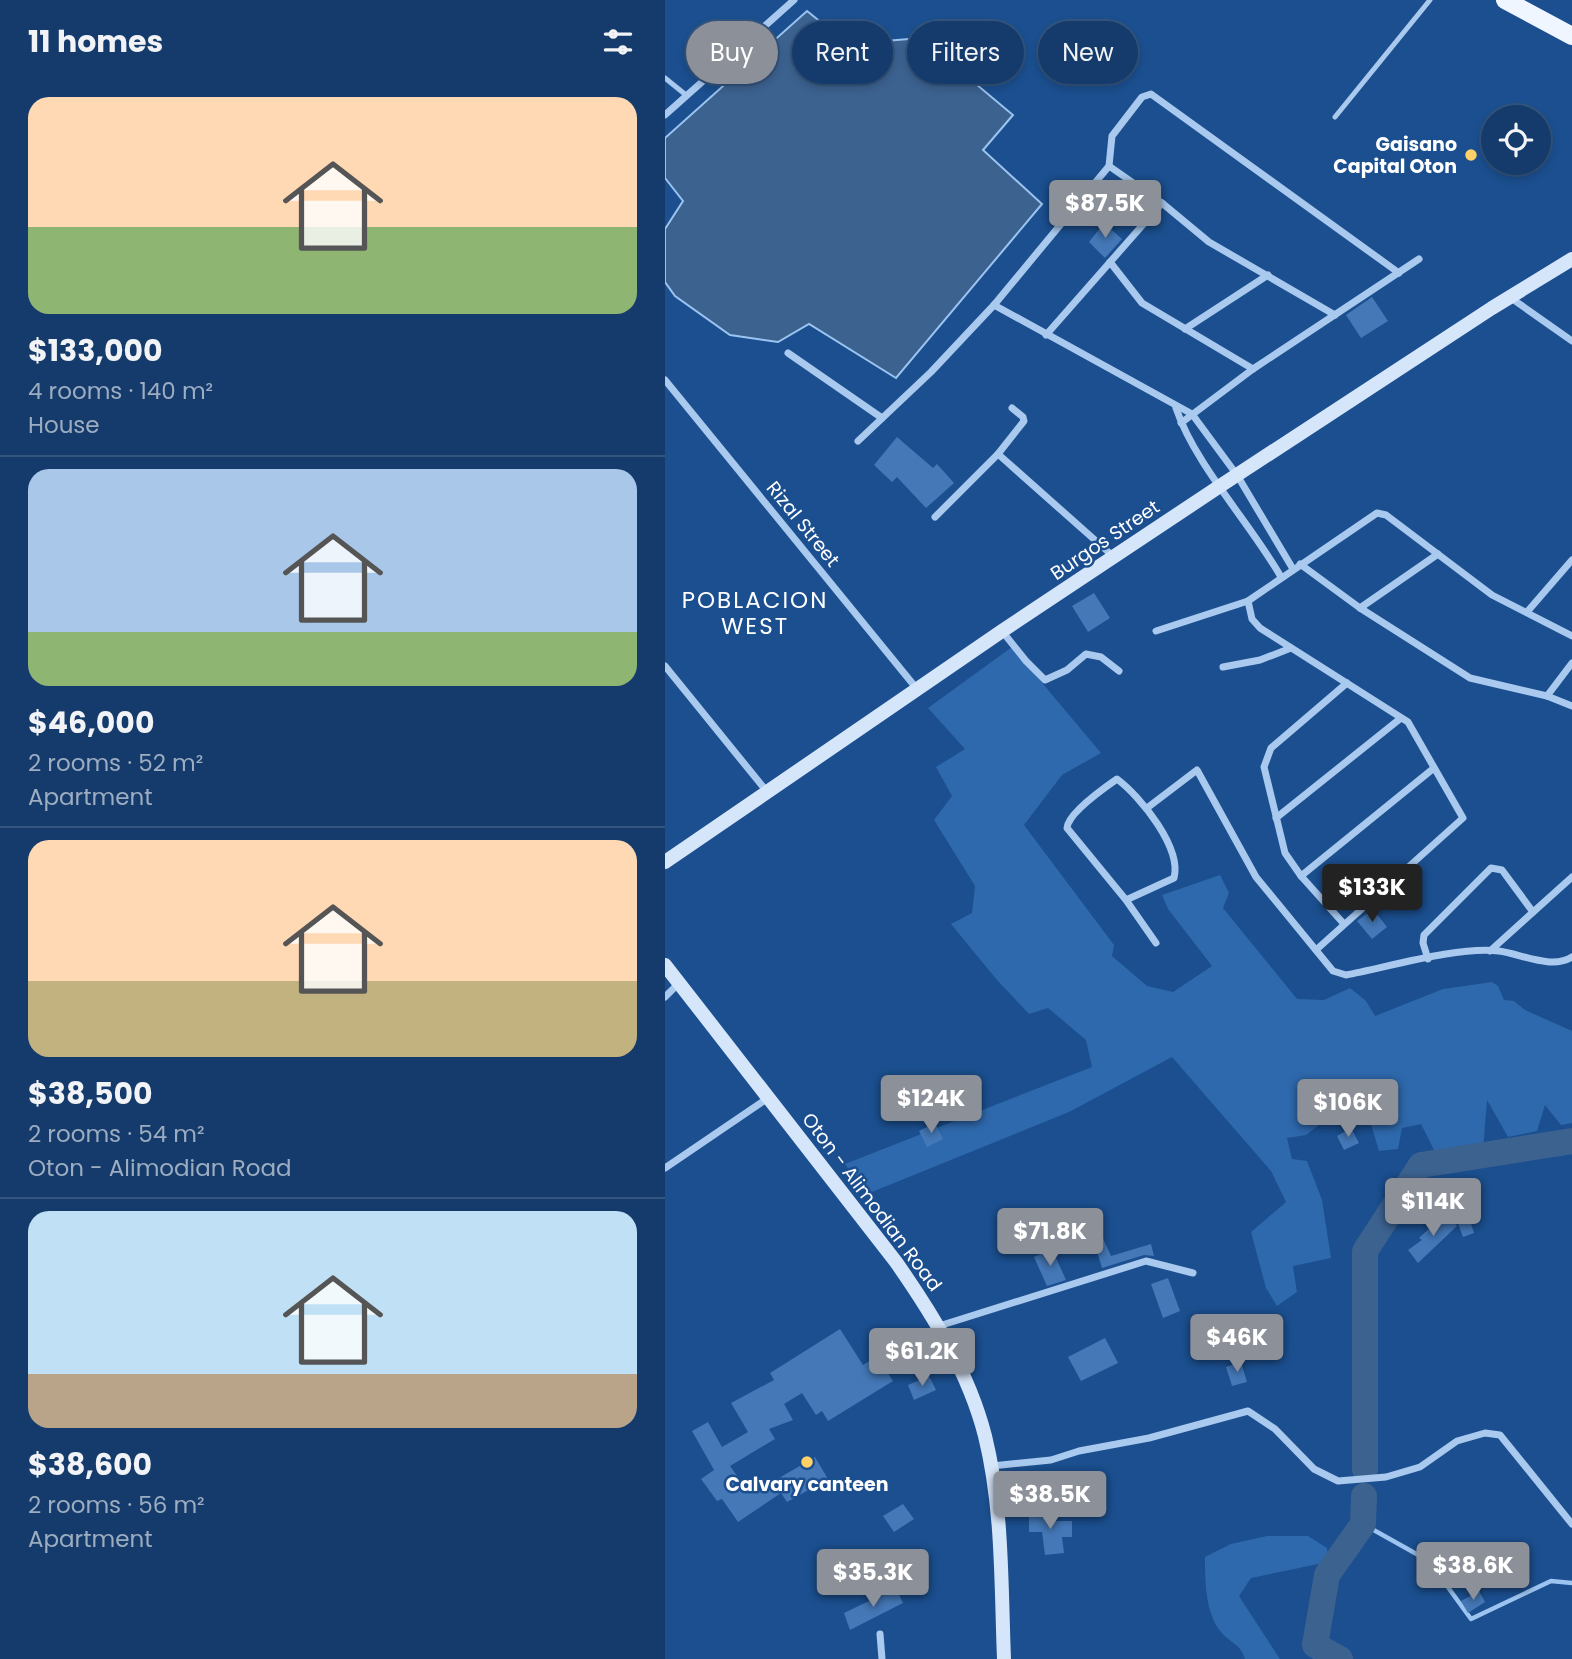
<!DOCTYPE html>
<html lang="en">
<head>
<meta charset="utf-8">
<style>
	body { margin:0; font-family:Poppins,sans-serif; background:#214673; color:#f1f3f6; height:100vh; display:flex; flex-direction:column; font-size:26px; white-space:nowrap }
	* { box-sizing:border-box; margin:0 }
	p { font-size:23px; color:#9dadc1 }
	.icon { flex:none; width:38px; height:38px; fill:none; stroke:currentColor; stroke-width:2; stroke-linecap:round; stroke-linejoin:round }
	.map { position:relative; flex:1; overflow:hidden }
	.sheet { display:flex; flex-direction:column; background:#143b6b; width:665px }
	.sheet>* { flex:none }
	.guide { position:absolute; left:21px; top:21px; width:665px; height:63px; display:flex; gap:14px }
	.tools { position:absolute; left:816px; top:105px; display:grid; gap:14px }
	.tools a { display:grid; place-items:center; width:70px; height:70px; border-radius:50%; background:#143b6b; box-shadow:0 4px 10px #0003,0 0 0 2px #33557e; font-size:35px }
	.price { position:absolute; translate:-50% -60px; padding:0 16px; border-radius:7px; background:#8c9099; color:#fff; font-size:23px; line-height:46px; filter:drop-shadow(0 2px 4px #0008) }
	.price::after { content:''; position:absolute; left:50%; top:42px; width:21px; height:16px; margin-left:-10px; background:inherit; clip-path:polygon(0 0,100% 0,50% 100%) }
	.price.on { background:#222; color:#fff }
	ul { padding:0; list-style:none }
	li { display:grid; align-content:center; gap:14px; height:371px; padding:0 28px }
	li+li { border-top:2px solid #33557e }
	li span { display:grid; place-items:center; height:217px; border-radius:21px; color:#555 }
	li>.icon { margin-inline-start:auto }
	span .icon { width:126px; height:126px; fill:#fffc; stroke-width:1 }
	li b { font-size:30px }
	h2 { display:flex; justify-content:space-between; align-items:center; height:84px; padding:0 28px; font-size:30px }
	.pill { padding:0 24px; border-radius:32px; background:#143b6b; box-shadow:0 4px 10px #0003,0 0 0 2px #33557e; font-size:24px; line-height:63px }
	.pill.on { background:#8c9099; color:#fff }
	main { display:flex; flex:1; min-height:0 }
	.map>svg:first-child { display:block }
</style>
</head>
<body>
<main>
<section class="sheet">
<h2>11 homes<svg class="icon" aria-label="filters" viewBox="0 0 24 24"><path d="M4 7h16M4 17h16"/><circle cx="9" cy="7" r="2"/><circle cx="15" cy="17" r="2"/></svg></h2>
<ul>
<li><span style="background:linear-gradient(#ffd9b3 60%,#8fb573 0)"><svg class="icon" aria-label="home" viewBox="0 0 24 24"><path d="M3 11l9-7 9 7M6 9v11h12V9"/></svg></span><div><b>$133,000</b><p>4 rooms · 140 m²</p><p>House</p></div></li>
<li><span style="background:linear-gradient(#a9c7e8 75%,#8fb573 0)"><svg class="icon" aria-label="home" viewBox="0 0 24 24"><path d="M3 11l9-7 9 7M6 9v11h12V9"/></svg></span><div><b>$46,000</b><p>2 rooms · 52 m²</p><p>Apartment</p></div></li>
<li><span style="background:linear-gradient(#ffd9b3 65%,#c2b280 0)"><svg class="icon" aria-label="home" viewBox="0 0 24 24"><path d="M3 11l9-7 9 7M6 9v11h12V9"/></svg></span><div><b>$38,500</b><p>2 rooms · 54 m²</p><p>Oton - Alimodian Road</p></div></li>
<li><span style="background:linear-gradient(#bfe0f5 75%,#b9a48a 0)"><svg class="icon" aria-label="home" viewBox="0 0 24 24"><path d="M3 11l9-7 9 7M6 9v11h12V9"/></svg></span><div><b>$38,600</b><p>2 rooms · 56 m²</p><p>Apartment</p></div></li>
</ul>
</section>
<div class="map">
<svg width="907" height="1659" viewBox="0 0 907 1659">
	<rect width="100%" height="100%" fill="#1b4f8f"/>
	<g fill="#2e69ad">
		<path d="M 347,647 L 436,753 L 397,775 L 359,825 L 449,945 L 447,956 L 482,986 L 508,992 L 547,966 L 503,909 L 497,895 L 555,875 L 564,893 L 558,908 L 632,999 L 659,1000 L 685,988 L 701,1001 L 710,1016 L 778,989 L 827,982 L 833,986 L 839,1000 L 849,1001 L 860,1010 L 907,1031 L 907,1123 L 896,1125 L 880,1105 L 872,1131 L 843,1137 L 822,1100 L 817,1163 L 778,1168 L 756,1124 L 737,1128 L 733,1149 L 714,1151 L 705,1121 L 673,1110 L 641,1135 L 622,1138 L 627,1159 L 642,1161 L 657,1200 L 666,1258 L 628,1266 L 632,1292 L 612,1306 L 601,1288 L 586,1232 L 621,1202 L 606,1171 L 507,1057 L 404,1112 L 202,1194 L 180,1164 L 427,1067 L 421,1040 L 383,1008 L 364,1014 L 332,980 L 286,924 L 307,913 L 310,886 L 269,820 L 287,796 L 271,767 L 300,749 L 263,708 Z"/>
		<path d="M 602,1536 L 643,1536 L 662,1548 L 663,1562 L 586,1578 L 574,1596 L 615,1659 L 580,1659 C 576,1644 565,1643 556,1632 C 540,1613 540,1580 540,1557 L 566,1544 Z"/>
	</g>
	<path fill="#3c6290" stroke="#9cc4f0" stroke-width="2" d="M 142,11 L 183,44 L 256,38 L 348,115 L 318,150 L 377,204 L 231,378 L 144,324 L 113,342 L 65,335 L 10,296 L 0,282 L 0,229 L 18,201 L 0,178 L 0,138 Z"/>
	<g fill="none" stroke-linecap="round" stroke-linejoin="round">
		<path stroke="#9cc4f0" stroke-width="4.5" d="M 698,1524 L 764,1561 L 806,1619 L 886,1581 L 907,1583"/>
		<g stroke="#3c6290" stroke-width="26">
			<path d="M 700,1469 L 700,1251 L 756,1165 L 907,1141"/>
			<path d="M 675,1659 L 650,1645 L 662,1575 L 698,1524 L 699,1496"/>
		</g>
	</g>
	<g fill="#4478b7">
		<path d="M 439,223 L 457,239 L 440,258 L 424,242 Z"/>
		<path d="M 707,297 L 723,321 L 696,338 L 681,315 Z"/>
		<path d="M 232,437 L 268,468 L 272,464 L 289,483 L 261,508 L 232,477 L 227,482 L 209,465 Z"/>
		<path d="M 429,593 L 445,618 L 423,632 L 407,606 Z"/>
		<path d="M 708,909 L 722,927 L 707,939 L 692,921 Z"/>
		<path d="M 270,1123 L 278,1139 L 262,1147 L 254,1131 Z"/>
		<path d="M 686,1128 L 694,1143 L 679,1150 L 672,1136 Z"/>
		<path d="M 803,1214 L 809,1233 L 798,1237 L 791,1218 Z"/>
		<path d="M 785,1215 L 792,1226 L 753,1263 L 743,1250 L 757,1240 L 754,1238 L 768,1225 Z"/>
		<path d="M 432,1225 L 446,1256 L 486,1244 L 489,1256 L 479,1255 L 437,1268 L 425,1228 Z"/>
		<path d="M 387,1249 L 401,1280 L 382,1286 L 369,1257 Z"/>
		<path d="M 503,1278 L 515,1311 L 498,1318 L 486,1284 Z"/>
		<path d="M 175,1329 L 198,1365 L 212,1356 L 228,1381 L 163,1421 L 157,1411 L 151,1415 L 137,1393 L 119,1404 L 128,1420 L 104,1429 L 110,1439 L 65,1466 L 80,1487 L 86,1483 L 92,1491 L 150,1457 L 163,1479 L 122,1502 L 116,1493 L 73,1522 L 57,1499 L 52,1501 L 36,1479 L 49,1470 L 27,1431 L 43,1422 L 57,1447 L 83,1432 L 66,1403 L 109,1380 L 105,1373 Z"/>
		<path d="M 440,1338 L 453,1363 L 416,1381 L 403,1357 Z"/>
		<path d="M 576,1362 L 582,1382 L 567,1386 L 561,1367 Z"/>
		<path d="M 264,1376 L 271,1390 L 249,1400 L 243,1385 Z"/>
		<path d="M 238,1504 L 249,1519 L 229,1532 L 218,1516 Z"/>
		<path d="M 364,1512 L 386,1513 L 386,1521 L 407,1521 L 407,1537 L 397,1537 L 399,1553 L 380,1555 L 377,1532 L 364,1532 Z"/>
		<path d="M 231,1588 L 238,1603 L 185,1630 L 179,1613 Z"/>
		<path d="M 814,1591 L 820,1602 L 803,1613 L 796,1601 Z"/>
	</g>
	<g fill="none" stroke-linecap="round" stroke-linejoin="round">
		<g stroke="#a9c9ee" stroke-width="5">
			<path d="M 0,78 L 21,95"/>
			<path d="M 670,117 L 765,0"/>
			<path d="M 231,1360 L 282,1343"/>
		</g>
		<g stroke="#a9c9ee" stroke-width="7">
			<path d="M 0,115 L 129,0"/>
			<path d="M 445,262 L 477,303 L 588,369"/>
			<path d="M 846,298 L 907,341"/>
			<path d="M 329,305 L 527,414 L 572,475 L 628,569"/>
			<path d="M 670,315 L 544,242 L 497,203 L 444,166 L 447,136 L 477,97 L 486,94 L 734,273"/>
			<path d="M 520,329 L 603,275"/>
			<path d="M 381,335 L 497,203"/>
			<path d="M 123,353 L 217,418"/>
			<path d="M 0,380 L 252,689"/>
			<path d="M 511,408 C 530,465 586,524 616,577"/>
			<path d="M 516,423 L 588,369 L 754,259"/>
			<path d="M 193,441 L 266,372 L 329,305 L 444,166"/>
			<path d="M 333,454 L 449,557"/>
			<path d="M 270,517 L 333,454 L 359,421 L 358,417 L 347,408"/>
			<path d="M 635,564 L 695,608 L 805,678 L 882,696 L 907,706"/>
			<path d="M 583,601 L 587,619 L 595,628 L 743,722 L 798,818 L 651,950"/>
			<path d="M 695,608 L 773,554"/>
			<path d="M 862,612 L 907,560"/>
			<path d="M 337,631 L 361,661 L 380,680 L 402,670 L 421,654 L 436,657 L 454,671"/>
			<path d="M 491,631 L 583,601 L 712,513 L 721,515 L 827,595 L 907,636"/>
			<path d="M 0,666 L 103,793"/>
			<path d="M 558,667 L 595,660 L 626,648"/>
			<path d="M 882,696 L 907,663"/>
			<path d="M 482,808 L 532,770 L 591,877 L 668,971 L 681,975 C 723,967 794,946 834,951 C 856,954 887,970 907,957"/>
			<path d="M 611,818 L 736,718"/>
			<path d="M 636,876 L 769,768"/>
			<path d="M 461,900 L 509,878 C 517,848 476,797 452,779 C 439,788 403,813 402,828 L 461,900 L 491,943"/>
			<path d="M 679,924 L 636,876 L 620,853 L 599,767 L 606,748 L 682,683"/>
			<path d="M 825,951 L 907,877"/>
			<path d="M 763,959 L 758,943 L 759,935 L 826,868 L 837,870 L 868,912"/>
			<path d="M 0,997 L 14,983"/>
			<path d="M 0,1168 L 103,1098"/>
			<path d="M 274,1326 L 481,1261 L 528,1273"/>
			<path d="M 327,1466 L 386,1460 L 414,1451 L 484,1438 L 583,1411 L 610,1429 L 649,1469 L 673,1481 L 721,1477 L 755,1467 L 792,1441 L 820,1433 L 835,1435 L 907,1524"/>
			<path d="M 215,1634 L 217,1659"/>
		</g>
		<g stroke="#d6e6fa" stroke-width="14">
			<path d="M 0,862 L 337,631 L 555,486 L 827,308 L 907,259"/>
			<path d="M 0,965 L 231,1262 C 268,1315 304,1373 320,1436 C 338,1508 336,1586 339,1659"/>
		</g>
		<path stroke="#f0f6ff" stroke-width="18" d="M 840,0 L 907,36"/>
	</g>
	<g fill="#ffd166" stroke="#1b4f8f" stroke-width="2.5">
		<circle cx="806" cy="155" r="7"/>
		<circle cx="142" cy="1462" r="7"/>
	</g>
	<g text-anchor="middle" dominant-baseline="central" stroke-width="5" stroke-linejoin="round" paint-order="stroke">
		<g font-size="19" font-weight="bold" fill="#fff" stroke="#1b4f8f" text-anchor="end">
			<text x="792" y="144">Gaisano<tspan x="792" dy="22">Capital Oton</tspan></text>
			<text x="142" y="1484" text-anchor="middle">Calvary canteen</text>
		</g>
		<g font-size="19" fill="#fff" stroke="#1b4f8f">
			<text transform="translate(138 524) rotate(51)">Rizal Street</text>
			<text transform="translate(440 540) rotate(-34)">Burgos Street</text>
			<text transform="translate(207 1202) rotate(53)">Oton - Alimodian Road</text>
		</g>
		<g font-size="23" letter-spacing="2" fill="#fff" stroke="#1b4f8f">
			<text x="90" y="600">POBLACION<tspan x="90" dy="26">WEST</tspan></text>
		</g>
	</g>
</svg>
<div class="tools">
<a><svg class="icon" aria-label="locate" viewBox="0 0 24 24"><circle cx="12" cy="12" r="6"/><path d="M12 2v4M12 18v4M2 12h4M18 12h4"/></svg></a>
</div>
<b class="price" style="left:440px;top:240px">$87.5K</b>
<b class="price on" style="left:707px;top:924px">$133K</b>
<b class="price" style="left:266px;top:1135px">$124K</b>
<b class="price" style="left:683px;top:1139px">$106K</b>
<b class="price" style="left:768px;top:1238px">$114K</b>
<b class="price" style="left:385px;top:1268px">$71.8K</b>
<b class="price" style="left:572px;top:1374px">$46K</b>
<b class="price" style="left:257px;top:1388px">$61.2K</b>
<b class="price" style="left:385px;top:1531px">$38.5K</b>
<b class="price" style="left:808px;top:1602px">$38.6K</b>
<b class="price" style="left:208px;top:1609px">$35.3K</b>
<div class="guide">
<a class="pill on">Buy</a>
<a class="pill">Rent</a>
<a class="pill">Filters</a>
<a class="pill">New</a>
</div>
</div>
</main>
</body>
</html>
